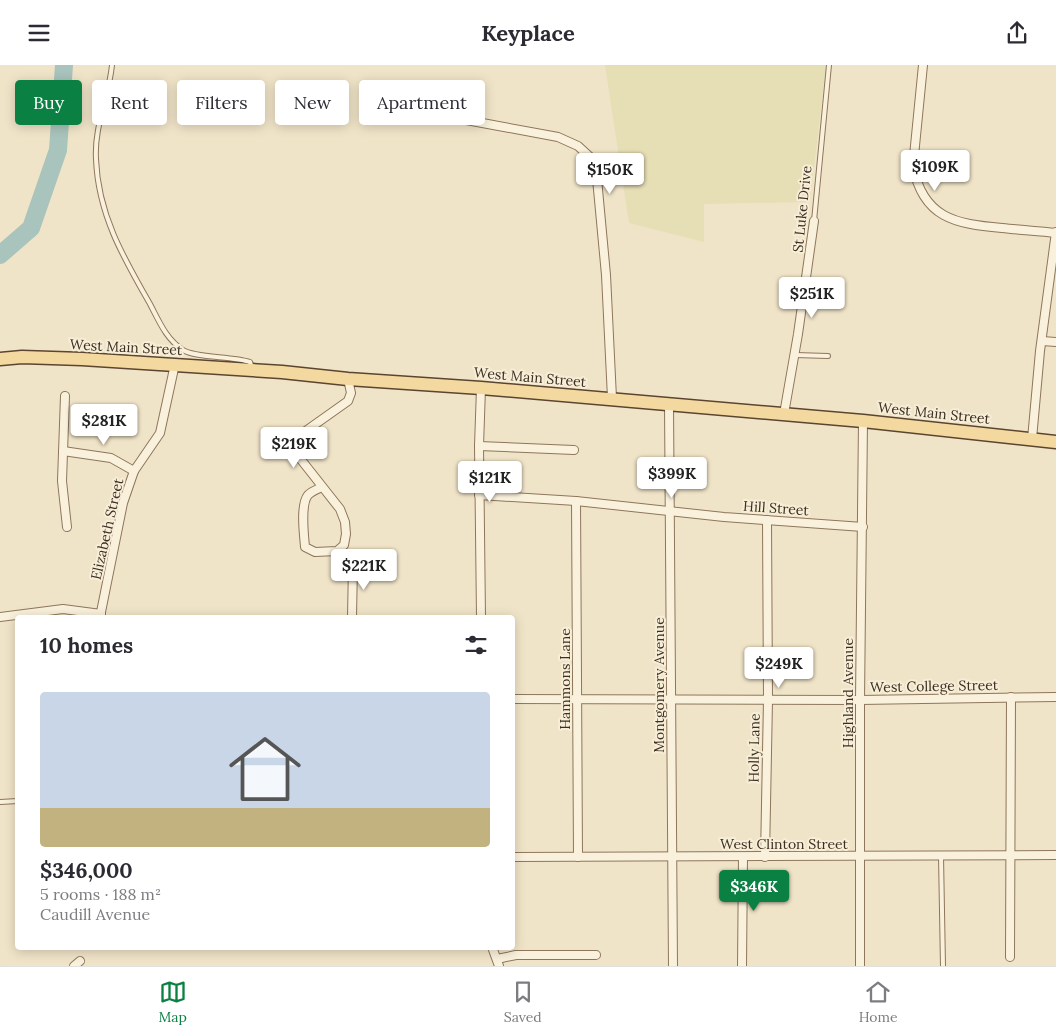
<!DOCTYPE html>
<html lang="en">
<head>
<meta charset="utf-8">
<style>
	body { margin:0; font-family:Lora,serif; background:#f2f2f3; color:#2b2b33; height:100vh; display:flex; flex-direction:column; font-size:19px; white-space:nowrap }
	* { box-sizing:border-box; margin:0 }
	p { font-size:16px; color:#7c7c81 }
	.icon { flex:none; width:28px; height:28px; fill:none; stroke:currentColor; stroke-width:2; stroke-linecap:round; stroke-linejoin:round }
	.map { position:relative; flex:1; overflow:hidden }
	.details { position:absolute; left:15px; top:550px; width:500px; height:335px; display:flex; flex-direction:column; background:#fff; border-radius:5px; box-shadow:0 2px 12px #0003 }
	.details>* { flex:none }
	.top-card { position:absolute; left:15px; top:15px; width:500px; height:45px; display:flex; gap:10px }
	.price { position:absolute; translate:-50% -42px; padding:0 11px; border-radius:5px; background:#fff; color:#222; font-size:16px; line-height:32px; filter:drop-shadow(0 1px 2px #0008) }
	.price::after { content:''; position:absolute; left:50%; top:30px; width:15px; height:11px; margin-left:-8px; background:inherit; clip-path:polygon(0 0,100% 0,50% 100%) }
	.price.on { background:#0b8043; color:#fff }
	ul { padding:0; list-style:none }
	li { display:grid; align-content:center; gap:10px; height:265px; padding:0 25px }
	li span { display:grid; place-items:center; height:155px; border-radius:5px; color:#555 }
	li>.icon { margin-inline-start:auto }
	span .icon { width:90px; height:90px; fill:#fffc; stroke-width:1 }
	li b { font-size:21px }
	h2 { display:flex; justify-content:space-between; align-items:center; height:60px; padding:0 25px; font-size:21px }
	.chip { padding:0 18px; border-radius:5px; background:#fff; box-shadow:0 2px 12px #0003; font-size:18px; line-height:45px }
	.chip.on { background:#0b8043; color:#fff }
	header { display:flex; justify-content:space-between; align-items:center; height:65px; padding:0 25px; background:#fff; font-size:22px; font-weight:700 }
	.dock { display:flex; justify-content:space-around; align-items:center; height:70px; border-top:1px solid #e1e1e2; background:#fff; font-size:14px; color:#7c7c81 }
	.dock a { display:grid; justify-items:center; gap:2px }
	.dock .on { color:#0b8043 }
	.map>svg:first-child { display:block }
</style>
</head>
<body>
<header><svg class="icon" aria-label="menu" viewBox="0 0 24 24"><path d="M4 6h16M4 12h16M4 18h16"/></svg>Keyplace<svg class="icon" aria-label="share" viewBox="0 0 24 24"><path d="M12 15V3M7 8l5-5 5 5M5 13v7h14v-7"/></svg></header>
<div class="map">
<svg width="1056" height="901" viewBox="0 0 1056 901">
	<rect width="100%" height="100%" fill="#f0e4c8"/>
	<path fill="#e6deb5" d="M 605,0 L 826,0 L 810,137 L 704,139 L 704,177 L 629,158 Z"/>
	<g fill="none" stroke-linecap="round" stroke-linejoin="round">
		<path stroke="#a9c4bc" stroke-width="18" d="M 0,190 L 31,163 L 58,85 L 64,0"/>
		<defs>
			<g id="service">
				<path d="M 112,0 C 109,32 94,61 96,94 C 98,149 123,192 150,239 C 159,256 166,274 183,285 C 195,293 233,291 250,297 L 252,303"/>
				<path d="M 814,156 L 829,0"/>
				<path d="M 795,290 L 828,291"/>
				<path d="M 0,737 L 18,736"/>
				<path d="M 941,791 L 943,901"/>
			</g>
			<g id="minor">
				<path d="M 923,0 L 913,101 C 923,153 955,159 1002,163 C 1020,165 1038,166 1056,168"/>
				<path d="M 450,52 L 558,72 L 578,81 L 590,92 L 596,103 L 606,210 L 612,333"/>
				<path d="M 1042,276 L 1056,277"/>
				<path d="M 65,331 L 62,416 L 67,462"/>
				<path d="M 669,339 L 673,901"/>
				<path d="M 784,349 L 798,269 L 814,156"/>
				<path d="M 1032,374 L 1040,286 L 1056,167"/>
				<path d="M 479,381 L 574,385"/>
				<path d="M 63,386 L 111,393 L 134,406"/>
				<path d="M 322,422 C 318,424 312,426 308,430 C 300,440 304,469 305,482 L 315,487 L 337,486 L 344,480 L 346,469 L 345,457 L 340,444 L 295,387 L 293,375 L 348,336 L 351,328 L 348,314"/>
				<path d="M 479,430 L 576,436 L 724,452 L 863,462"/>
				<path d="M 576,436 L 578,792"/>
				<path d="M 0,552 L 63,544 L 101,549"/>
				<path d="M 100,552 L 123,438 L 134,406 L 160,368 L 175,299"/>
				<path d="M 352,552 L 353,500"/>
				<path d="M 481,552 L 479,381 L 481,323"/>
				<path d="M 512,634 L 860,635 L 1056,632"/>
				<path d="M 512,792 L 1056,790"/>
				<path d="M 765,792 L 768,635 L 767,455"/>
				<path d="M 492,882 L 499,901"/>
				<path d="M 1010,892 L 1011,632"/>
				<path d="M 497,894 L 516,890 L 596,890"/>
				<path d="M 74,901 L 80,896"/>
				<path d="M 742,901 L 743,792"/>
				<path d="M 860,901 L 860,635 L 863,356"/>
			</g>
			<path id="primary" d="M 0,294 L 22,292 L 82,294 L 282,307 L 348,314 L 481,323 L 863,356 L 1056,377"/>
		</defs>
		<use href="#service" stroke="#8d765c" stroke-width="6"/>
		<use href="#minor" stroke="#8d765c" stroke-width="10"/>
		<use href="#primary" stroke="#5b4430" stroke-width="15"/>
		<use href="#service" stroke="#faf1dc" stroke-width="4"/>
		<use href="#minor" stroke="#faf1dc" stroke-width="8"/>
		<use href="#primary" stroke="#f3d9a0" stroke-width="12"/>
	</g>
	<g text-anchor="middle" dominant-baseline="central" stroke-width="4" stroke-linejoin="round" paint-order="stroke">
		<g font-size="14" fill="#3d2e20" stroke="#f7eed8">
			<text transform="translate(802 144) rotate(-84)">St Luke Drive</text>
			<text transform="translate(126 282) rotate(3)">West Main Street</text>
			<text transform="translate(530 312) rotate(5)">West Main Street</text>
			<text transform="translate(934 348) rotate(6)">West Main Street</text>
			<text transform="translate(776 443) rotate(4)">Hill Street</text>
			<text transform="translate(107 464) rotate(-77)">Elizabeth Street</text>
			<text transform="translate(565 614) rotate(-90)">Hammons Lane</text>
			<text transform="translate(659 620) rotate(-90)">Montgomery Avenue</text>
			<text transform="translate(934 621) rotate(-1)">West College Street</text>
			<text transform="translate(848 628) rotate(-90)">Highland Avenue</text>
			<text transform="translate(754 683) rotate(-89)">Holly Lane</text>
			<text x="784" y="779">West Clinton Street</text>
		</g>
	</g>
</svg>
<b class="price" style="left:935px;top:127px">$109K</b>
<b class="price" style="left:610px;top:130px">$150K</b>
<b class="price" style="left:812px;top:254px">$251K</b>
<b class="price" style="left:104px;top:381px">$281K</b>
<b class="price" style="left:294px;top:404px">$219K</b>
<b class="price" style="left:672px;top:434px">$399K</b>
<b class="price" style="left:490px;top:438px">$121K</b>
<b class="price" style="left:364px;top:526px">$221K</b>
<b class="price" style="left:779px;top:624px">$249K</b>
<b class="price on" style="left:754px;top:847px">$346K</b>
<div class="top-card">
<a class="chip on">Buy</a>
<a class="chip">Rent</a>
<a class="chip">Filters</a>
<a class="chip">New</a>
<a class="chip">Apartment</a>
</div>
<section class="details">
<h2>10 homes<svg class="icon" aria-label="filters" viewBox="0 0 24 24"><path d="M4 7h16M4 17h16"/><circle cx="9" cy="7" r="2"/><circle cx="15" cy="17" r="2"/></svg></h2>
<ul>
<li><span style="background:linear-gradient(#c9d6e8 75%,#c2b280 0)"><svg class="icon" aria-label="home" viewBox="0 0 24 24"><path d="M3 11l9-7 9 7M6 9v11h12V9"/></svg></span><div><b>$346,000</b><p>5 rooms · 188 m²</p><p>Caudill Avenue</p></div></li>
</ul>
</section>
</div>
<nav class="dock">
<a class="on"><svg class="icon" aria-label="map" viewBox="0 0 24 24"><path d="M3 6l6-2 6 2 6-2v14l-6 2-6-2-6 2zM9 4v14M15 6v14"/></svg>Map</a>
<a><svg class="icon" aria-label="saved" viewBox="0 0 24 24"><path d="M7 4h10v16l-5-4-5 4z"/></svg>Saved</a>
<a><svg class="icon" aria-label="home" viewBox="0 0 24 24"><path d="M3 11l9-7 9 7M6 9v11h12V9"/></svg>Home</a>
</nav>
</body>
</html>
